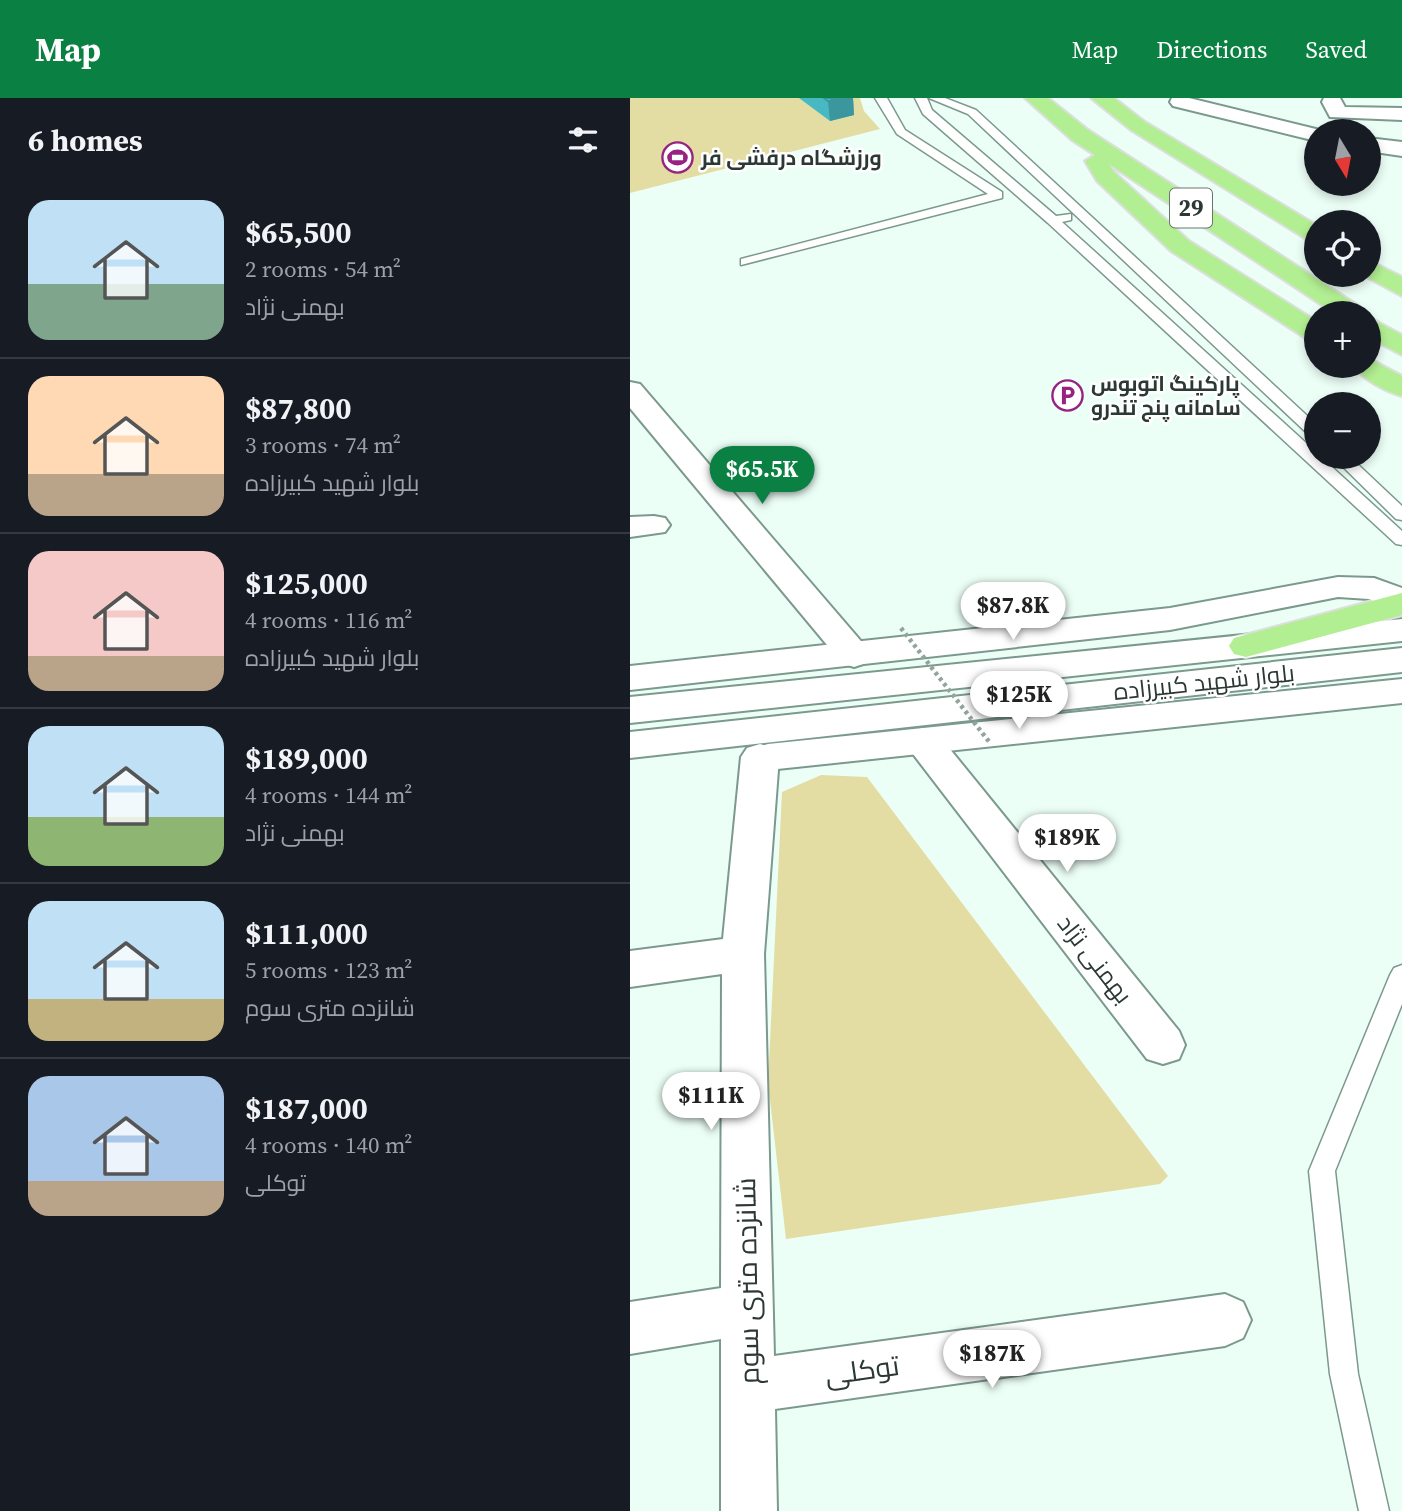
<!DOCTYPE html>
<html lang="en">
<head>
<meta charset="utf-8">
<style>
	body { margin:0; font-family:"Source Serif 4",Cairo,serif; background:#242831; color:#f1f3f6; height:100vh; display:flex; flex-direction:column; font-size:26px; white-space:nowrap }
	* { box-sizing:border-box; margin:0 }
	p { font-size:23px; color:#9ea1a6 }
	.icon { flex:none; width:38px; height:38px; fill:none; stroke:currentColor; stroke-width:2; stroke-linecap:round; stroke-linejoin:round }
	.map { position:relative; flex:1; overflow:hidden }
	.sheet { display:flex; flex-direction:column; background:#171b24; width:630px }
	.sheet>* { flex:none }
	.needle { width:46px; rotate:170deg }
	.tools { position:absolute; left:674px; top:21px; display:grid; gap:14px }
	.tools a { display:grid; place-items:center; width:77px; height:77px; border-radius:50%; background:#171b24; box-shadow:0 4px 10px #0003; font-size:35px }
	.price { position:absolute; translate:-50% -60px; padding:0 16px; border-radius:24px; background:#fff; color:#222; font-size:23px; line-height:46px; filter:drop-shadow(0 2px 4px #0008) }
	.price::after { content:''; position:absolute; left:50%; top:42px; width:21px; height:16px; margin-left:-10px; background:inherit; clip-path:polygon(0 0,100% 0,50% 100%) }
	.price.on { background:#0b8043; color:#fff }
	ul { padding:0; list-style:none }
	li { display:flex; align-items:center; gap:21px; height:175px; padding:0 28px }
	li+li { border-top:2px solid #363941 }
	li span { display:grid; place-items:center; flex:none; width:196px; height:140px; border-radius:21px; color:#555 }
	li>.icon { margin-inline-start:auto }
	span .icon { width:84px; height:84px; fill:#fffc; stroke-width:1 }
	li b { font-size:30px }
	h2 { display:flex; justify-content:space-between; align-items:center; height:84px; padding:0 28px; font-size:30px }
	header { display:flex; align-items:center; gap:42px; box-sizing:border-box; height:98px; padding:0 35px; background:#0b8043; color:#fff }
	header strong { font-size:33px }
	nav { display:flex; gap:38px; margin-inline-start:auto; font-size:24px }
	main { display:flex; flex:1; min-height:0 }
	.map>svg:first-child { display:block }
</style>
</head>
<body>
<header>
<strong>Map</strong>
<nav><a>Map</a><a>Directions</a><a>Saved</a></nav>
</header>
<main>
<section class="sheet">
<h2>6 homes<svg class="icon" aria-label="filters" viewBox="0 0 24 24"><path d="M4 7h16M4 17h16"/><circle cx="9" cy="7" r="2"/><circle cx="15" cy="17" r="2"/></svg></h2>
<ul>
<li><span style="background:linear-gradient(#bfe0f5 60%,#7fa58c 0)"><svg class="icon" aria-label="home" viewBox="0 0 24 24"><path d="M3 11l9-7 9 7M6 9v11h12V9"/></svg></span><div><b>$65,500</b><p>2 rooms · 54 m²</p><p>بهمنی نژاد</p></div></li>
<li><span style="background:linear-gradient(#ffd9b3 70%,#b9a48a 0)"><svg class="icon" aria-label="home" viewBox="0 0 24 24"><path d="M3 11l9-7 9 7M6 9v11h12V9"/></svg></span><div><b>$87,800</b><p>3 rooms · 74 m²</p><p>بلوار شهید کبیرزاده</p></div></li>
<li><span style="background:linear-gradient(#f6c9c9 75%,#b9a48a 0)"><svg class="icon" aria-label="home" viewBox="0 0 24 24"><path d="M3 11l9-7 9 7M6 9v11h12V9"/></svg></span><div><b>$125,000</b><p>4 rooms · 116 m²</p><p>بلوار شهید کبیرزاده</p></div></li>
<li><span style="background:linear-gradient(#bfe0f5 65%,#8fb573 0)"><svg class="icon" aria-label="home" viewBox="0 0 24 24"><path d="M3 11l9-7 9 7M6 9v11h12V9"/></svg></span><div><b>$189,000</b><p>4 rooms · 144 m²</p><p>بهمنی نژاد</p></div></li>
<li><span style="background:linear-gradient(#bfe0f5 70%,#c2b280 0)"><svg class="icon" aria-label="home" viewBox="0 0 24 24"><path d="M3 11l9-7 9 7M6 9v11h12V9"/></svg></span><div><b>$111,000</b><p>5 rooms · 123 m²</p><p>شانزده متری سوم</p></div></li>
<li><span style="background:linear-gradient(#a9c7e8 75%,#b9a48a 0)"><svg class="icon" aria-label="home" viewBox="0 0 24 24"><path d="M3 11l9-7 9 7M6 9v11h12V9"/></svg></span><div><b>$187,000</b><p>4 rooms · 140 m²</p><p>توکلی</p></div></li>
</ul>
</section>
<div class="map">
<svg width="772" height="1413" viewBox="0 0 772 1413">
	<rect width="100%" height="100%" fill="#ecfff7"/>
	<g fill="#e3dda4">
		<path d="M 0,0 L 230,0 L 234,13 L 250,31 L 0,95 Z"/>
		<path d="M 191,677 L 237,679 L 538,1078 L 530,1086 L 156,1141 L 138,985 L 152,694 Z"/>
	</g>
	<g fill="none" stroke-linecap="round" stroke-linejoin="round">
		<defs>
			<g id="service">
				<path d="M 245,0 L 257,0 L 275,32 L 372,94 L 372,100 L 111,167 L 111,161 L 358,96 L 267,36 Z"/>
				<path d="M 285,0 L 297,0 L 302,12 L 426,118 L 441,116 L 441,122 L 432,124 L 686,354 L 686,359 L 691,359 L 772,433 L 772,447 L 766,446 L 418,125 L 293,16 Z"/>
				<path d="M 299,0 L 315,0 L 346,12 L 686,326 L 686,340 L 680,338 L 338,16 Z"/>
				<path d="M 703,359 L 720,359 L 772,408 L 772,422 L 766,421 Z"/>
				<path d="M 772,867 L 772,906 L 705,1073 L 728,1276 L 759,1413 L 729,1413 L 700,1276 L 679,1073 L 760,877 L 764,870 Z"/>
			</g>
			<g id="minor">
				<path d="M 542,0 L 559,0 L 694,33 L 686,33 L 686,43 L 543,8 L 540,4 Z"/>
				<path d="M 694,0 L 710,0 L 715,9 L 772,10 L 772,22 L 700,19 L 692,4 Z"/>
				<path d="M 738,40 L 772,44 L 772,58 L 738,53 Z"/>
				<path d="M 0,284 L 10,286 L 236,549 L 241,557 L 236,565 L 224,569 L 212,565 L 0,310 Z"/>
				<path d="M 24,418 L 35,420 L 40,427 L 35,434 L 0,439 L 0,419 Z"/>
				<path d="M 293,630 L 306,634 L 549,933 L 555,947 L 549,961 L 533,966 L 517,961 L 280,652 L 275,643 L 280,634 Z"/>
				<path d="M 130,646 L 143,650 L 149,659 L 134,856 L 144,1258 L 595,1196 L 613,1204 L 621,1222 L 613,1240 L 595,1248 L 145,1311 L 147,1413 L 91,1413 L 91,1241 L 0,1256 L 0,1204 L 91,1190 L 92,876 L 0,889 L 0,853 L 93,841 L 111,659 L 117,650 Z"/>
			</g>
			<g id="secondary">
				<path d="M 708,479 L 744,480 L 772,490 L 772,514 L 739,501 L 708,499 L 540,532 L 0,592 L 0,568 L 540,510 Z"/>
				<path d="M 772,521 L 772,543 L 0,625 L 0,599 Z"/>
				<path d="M 772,550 L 772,574 L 0,660 L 0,634 Z"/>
				<path d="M 772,581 L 772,605 L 138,672 L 125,668 L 119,659 L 125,650 L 138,646 Z"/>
			</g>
			<g id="trunk">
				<path d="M 395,0 L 418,0 L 458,32 L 730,209 L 734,215 L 704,215 L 479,66 L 484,74 L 559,143 L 686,223 L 686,243 L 677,241 L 541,153 L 467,83 L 455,63 L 465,57 L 442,42 Z"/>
				<path d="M 461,0 L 484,0 L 515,24 L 686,127 L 686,144 L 678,142 L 501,32 Z"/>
				<path d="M 738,162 L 772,179 L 772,198 L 733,177 L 738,177 Z"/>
				<path d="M 738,219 L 772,237 L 772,257 L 738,239 Z"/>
				<path d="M 738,260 L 772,278 L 772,298 C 756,294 732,281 724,268 L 738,268 Z"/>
				<path d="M 772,495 L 772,517 L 616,559 L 604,556 L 599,548 L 604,540 Z"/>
			</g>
		</defs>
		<use href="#service" stroke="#7c998e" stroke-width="3"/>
		<use href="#minor" stroke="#7c998e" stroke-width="4"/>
		<use href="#secondary" stroke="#7c998e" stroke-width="4"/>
		<use href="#trunk" stroke="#dddfde" stroke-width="4"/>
		<use href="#service" fill="#fff" fill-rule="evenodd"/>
		<use href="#minor" fill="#fff" fill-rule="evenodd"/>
		<use href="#secondary" fill="#fff" fill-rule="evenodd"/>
		<use href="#trunk" fill="#b2ee92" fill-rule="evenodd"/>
		<path stroke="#93a49d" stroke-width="4.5" stroke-dasharray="3.5 3.5" stroke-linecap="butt" d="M 271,530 L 360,645"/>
	</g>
	<path fill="#48b9c2" d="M 169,0 L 223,0 L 224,17 L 200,23 Z"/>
	<path fill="#3b969e" d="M 209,0 L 223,0 L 224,17 L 200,23 L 198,3 Z"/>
	<path fill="#54d7e2" stroke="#3b969e" stroke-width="2" d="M 194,0 L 209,0 L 198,3 Z"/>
	<defs>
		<symbol id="stadium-ring" viewBox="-11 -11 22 22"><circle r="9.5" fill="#fff" stroke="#962381" stroke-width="1.5"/><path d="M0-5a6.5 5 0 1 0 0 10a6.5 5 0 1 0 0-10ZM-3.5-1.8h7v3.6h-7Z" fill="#962381"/></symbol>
		<symbol id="parking-ring" viewBox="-11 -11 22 22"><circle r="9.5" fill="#fff" stroke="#962381" stroke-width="1.5"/><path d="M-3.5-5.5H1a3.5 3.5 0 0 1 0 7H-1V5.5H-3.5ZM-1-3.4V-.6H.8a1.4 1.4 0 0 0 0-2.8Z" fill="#962381"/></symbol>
	</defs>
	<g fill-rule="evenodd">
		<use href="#stadium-ring" x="30" y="42" width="35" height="35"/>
		<use href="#parking-ring" x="420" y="280" width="35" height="35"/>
	</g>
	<g text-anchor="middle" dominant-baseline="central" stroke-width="5" stroke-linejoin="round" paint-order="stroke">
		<g font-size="21" font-weight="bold" fill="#2b3833" stroke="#fff" text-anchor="start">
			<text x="71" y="59">ورزشگاه درفشی فر</text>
			<text x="461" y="285">پارکینگ اتوبوس<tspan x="461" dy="24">سامانه پنج تندرو</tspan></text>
		</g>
		<rect fill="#fff" stroke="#6b7470" stroke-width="2" x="540" y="90.5" width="42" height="39" rx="5"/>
		<g font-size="23" font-weight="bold" fill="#2b3833">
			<text x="561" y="110">29</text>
		</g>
		<g font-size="24" fill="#2b3833" stroke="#fff">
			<text transform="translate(574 584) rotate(-6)">بلوار شهید کبیرزاده</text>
			<text transform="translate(465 861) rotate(52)">بهمنی نژاد</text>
		</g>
		<g font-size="28" fill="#2b3833" stroke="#fff">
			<text transform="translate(117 1183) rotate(-91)">شانزده متری سوم</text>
			<text transform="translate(232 1272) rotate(-8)">توکلی</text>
		</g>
	</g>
</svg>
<div class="tools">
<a><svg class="needle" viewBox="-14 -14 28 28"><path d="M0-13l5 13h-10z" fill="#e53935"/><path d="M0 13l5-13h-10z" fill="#9ea1a6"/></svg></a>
<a><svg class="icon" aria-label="locate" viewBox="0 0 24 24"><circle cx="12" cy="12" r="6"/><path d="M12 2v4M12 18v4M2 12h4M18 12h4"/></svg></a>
<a>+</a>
<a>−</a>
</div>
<b class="price on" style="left:132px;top:408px">$65.5K</b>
<b class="price" style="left:383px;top:544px">$87.8K</b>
<b class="price" style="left:389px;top:633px">$125K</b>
<b class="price" style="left:437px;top:776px">$189K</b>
<b class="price" style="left:81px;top:1034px">$111K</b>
<b class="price" style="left:362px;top:1292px">$187K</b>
</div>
</main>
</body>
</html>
